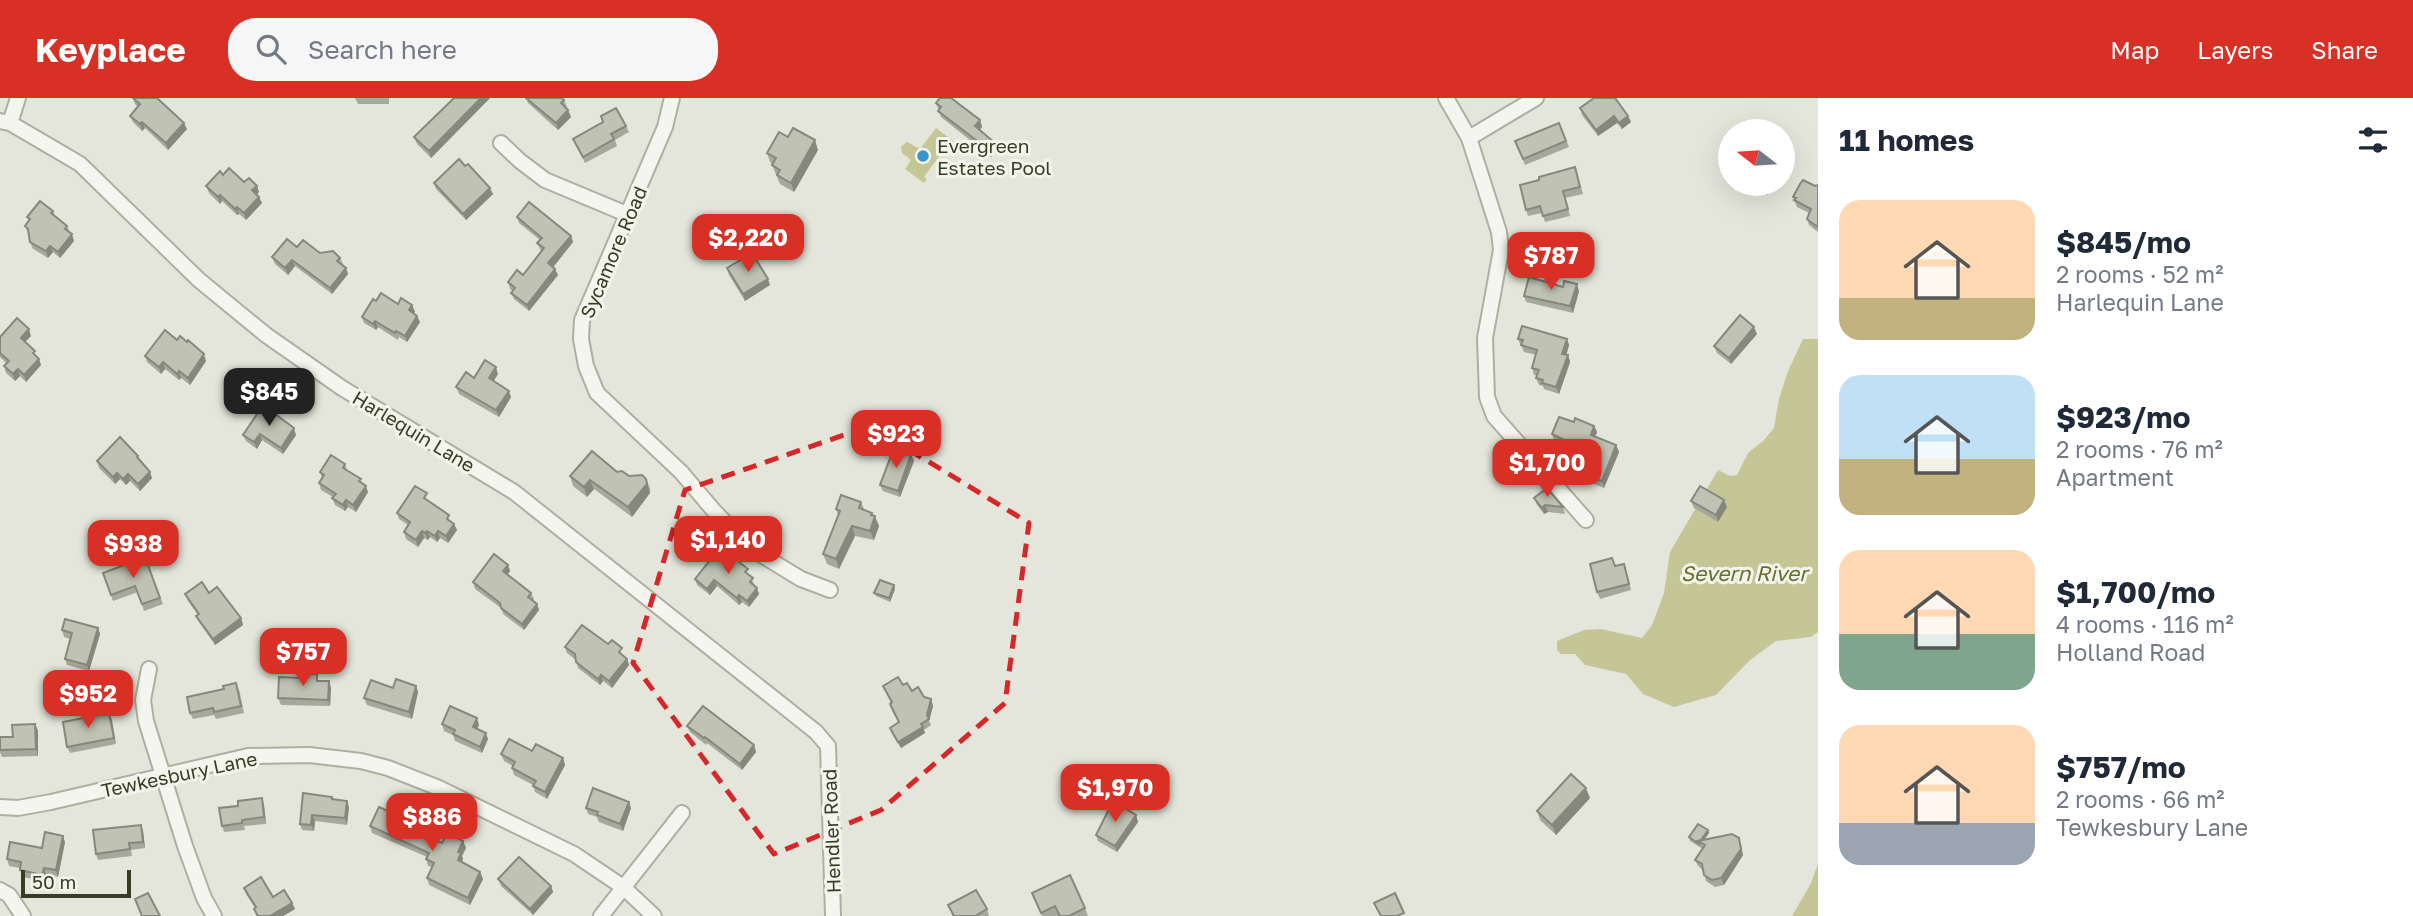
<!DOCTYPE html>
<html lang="en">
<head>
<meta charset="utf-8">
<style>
	body { margin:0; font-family:"Golos Text",sans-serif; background:#f6f6f7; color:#1f2937; height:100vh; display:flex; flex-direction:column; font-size:26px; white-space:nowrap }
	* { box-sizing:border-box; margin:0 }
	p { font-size:23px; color:#747a83 }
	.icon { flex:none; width:38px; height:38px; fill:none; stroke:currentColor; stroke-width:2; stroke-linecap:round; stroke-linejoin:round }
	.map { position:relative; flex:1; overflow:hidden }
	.side { display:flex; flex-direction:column; background:#fff; width:595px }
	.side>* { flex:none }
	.needle { width:46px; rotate:287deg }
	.buttons { position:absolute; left:1718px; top:21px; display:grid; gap:14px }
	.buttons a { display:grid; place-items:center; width:77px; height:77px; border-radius:50%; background:#fff; box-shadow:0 7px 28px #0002; font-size:35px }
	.scale { position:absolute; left:21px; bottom:18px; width:110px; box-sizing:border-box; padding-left:7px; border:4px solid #383c25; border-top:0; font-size:19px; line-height:24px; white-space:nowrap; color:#383c25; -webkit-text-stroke:5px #f3f4eb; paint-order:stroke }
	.price { position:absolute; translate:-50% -60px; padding:0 16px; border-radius:14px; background:#d93025; color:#fff; font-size:23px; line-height:46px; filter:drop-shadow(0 2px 4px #0008) }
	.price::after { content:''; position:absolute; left:50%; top:42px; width:21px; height:16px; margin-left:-10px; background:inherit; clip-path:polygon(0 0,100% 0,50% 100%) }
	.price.active { background:#222; color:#fff }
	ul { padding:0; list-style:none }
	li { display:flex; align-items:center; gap:21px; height:175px; padding:0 21px }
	li span { display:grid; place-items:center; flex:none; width:196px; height:140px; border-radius:21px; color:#555 }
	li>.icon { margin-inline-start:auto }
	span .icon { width:84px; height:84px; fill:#fffc; stroke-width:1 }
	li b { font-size:30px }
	h2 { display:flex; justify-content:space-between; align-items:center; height:84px; padding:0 21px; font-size:30px }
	header { display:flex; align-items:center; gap:42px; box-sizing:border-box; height:98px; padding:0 35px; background:#d93025; color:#fff }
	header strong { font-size:33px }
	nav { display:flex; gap:38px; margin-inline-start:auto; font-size:24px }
	.search { width:490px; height:63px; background:#f6f6f7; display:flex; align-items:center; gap:18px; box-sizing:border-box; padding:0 24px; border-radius:28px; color:#747a83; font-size:26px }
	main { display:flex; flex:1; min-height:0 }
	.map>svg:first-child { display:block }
</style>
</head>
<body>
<header>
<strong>Keyplace</strong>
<div class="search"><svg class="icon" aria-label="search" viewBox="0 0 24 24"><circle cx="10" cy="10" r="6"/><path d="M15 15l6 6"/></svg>Search here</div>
<nav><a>Map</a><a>Layers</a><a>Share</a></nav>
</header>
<main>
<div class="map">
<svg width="1818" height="818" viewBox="0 0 1818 818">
	<rect width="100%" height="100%" fill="#e4e6db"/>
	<g fill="#c4c795">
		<path d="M 936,30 L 955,44 L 952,48 L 948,46 L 924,79 L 927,81 L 924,85 L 905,71 L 911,62 L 902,55 L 901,49 L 907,44 L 920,51 Z"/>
		<path d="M 1803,241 L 1818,241 L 1818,534 L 1811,539 L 1776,543 L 1750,562 L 1716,597 L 1674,609 L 1643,596 L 1626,576 L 1585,567 L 1575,556 L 1561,556 L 1557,552 L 1557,543 L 1584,532 L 1601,531 L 1642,540 L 1652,527 L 1657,514 L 1664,495 L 1670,454 L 1718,372 L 1730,378 L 1737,377 L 1748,355 L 1764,342 L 1774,330 L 1779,301 L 1788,273 Z"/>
		<path d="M 1818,766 L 1818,818 L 1792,818 L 1810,787 Z"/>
	</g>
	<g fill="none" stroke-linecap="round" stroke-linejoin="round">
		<defs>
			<g id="street">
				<path d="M 672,0 L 665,29 L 582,222 L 581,241 L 586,268 L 597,295 L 681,374 L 715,414 L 750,450 L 801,481 L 830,492"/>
				<path d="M 1446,0 L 1469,40 L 1499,134 L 1501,152 L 1485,240 L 1487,299 L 1494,318 L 1586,422"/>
				<path d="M 0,23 L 10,25 L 80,66 L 199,182 L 266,237 L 342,290 L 514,394 L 816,634 L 828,648 L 833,818"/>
				<path d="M 10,25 L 18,0"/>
				<path d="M 1469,40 L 1536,0"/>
				<path d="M 501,45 L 520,63 L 545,82 L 629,117"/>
				<path d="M 149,571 L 143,602 L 146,623 L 185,748 L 204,800 L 214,818"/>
				<path d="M 0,709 L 18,710 L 51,704 L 248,658 L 309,657 L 361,663 L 388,670 L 439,690 L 574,756 L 623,789 L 654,818"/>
				<path d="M 0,792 L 9,797 L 23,818"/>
				<path d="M 601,818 L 682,715"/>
			</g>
		</defs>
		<use href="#street" stroke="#adb0a1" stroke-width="18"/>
		<use href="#street" stroke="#f3f5ee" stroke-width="14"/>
	</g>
	<g fill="#a5a89a">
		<path d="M 133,0 L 187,31 L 168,52 L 145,30 L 142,33 L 133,24 L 130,18 L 138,9 L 135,6 Z"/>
		<path d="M 355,0 L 389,0 L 389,6 L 358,6 Z"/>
		<path d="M 454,0 L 490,0 L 431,60 L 417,46 L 414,39 Z"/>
		<path d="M 526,0 L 562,0 L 564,2 L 567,9 L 566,10 L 568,12 L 571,19 L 558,32 L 528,5 Z"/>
		<path d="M 936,5 L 980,22 L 982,29 L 980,31 L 995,45 L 998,51 L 991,59 L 941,19 Z"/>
		<path d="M 1580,10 L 1628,18 L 1631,24 L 1622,31 L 1617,25 L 1598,38 L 1582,17 Z"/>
		<path d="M 601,18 L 626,28 L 629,34 L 615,42 L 617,48 L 585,65 L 573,41 L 603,24 Z"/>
		<path d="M 1559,25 L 1569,49 L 1525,67 L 1515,43 Z"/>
		<path d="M 788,39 L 818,52 L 794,94 L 780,86 L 772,67 L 773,66 L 770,64 L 767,55 Z"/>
		<path d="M 1731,49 L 1731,72 L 1722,66 L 1720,60 Z"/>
		<path d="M 465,68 L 493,96 L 466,122 L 436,91 L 434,85 Z"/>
		<path d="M 1575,69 L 1583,96 L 1565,100 L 1570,118 L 1545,124 L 1542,115 L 1528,118 L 1526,112 L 1539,82 Z"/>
		<path d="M 223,77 L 257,88 L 259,94 L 257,96 L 262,105 L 246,122 L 239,116 L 237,117 L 222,103 L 220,106 L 209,95 L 206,88 Z"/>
		<path d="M 1753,86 L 1776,86 L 1767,97 Z"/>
		<path d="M 1818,87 L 1818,134 L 1809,127 L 1807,121 L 1809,115 L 1797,109 L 1793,99 Z"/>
		<path d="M 53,113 L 55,118 L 67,128 L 74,143 L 60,160 L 53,154 L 48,160 L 32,150 L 29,136 L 25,128 L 29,123 L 27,119 Z"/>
		<path d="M 517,119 L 571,138 L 573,144 L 553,169 L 558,177 L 529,213 L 514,201 L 511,195 L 513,193 L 510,191 L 508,184 L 523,177 L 541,153 L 537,145 L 540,142 L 519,125 Z"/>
		<path d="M 297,149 L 340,160 L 343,166 L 342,167 L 346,170 L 348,176 L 332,196 L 295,168 L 288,177 L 275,166 L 272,159 Z"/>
		<path d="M 727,170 L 770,187 L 745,203 L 729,177 Z"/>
		<path d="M 1579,193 L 1573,215 L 1526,204 L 1524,198 Z"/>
		<path d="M 376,203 L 412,207 L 415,214 L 413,215 L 420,224 L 407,244 L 399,239 L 398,242 L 378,229 L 376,232 L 364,225 L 362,219 Z"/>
		<path d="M 1757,236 L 1731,266 L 1717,255 L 1714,248 Z"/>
		<path d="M 31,238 L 25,244 L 37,259 L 41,267 L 26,284 L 20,278 L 15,283 L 6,275 L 4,268 L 6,265 L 0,259 L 0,239 Z"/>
		<path d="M 1518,241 L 1567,241 L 1569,247 L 1566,257 L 1568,257 L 1570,264 L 1559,296 L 1544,291 L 1543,288 L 1539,287 L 1536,280 L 1537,278 L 1534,277 L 1532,270 L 1536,257 L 1524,254 Z"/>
		<path d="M 177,242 L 206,263 L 190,287 L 181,280 L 179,282 L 165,271 L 161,276 L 147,264 L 145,258 Z"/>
		<path d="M 498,276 L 494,283 L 511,299 L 499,319 L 459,296 L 456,289 L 474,280 Z"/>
		<path d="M 1574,324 L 1594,328 L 1597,334 L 1595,339 L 1616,347 L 1619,354 L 1604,390 L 1587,383 L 1585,377 L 1588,369 L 1564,359 L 1562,353 L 1564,347 L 1554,342 L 1552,336 Z"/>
		<path d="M 243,337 L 296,337 L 283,356 L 262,342 L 257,351 L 246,343 Z"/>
		<path d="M 97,363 L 140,363 L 152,380 L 140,393 L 130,383 L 126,387 L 120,381 L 115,386 L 99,370 Z"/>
		<path d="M 914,363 L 900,399 L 883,393 L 880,387 Z"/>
		<path d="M 345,366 L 347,372 L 362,385 L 368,394 L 356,414 L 348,409 L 345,413 L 335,407 L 332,400 L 333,399 L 321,392 L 319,385 L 322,380 L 320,374 Z"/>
		<path d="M 617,374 L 629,378 L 646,381 L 650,390 L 650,395 L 632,419 L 594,391 L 587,399 L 573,388 L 570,378 Z"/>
		<path d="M 1534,400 L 1563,409 L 1565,416 L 1548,414 L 1544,416 L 1537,407 Z"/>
		<path d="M 429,402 L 428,403 L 454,426 L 457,432 L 448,445 L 440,440 L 437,444 L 430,439 L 428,442 L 424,440 L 418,449 L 406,441 L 404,434 L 408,427 L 399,421 L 397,415 Z"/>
		<path d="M 1691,403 L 1727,409 L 1718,424 L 1694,410 Z"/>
		<path d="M 861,404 L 864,411 L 873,417 L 879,428 L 874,442 L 855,438 L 839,471 L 827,466 L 823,456 L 838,417 L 836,411 Z"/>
		<path d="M 145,459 L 163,506 L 144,513 L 138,494 L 113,503 L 103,475 Z"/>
		<path d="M 508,467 L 510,473 L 507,477 L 531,495 L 534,501 L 533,503 L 537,506 L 539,512 L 524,532 L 503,516 L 501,510 L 475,491 L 473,484 Z"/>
		<path d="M 1615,468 L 1626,472 L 1631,492 L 1600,501 L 1597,494 Z"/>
		<path d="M 750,478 L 759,496 L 749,509 L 742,504 L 739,507 L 717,488 L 710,497 L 697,487 L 695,481 Z"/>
		<path d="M 895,491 L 890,504 L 876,498 L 874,495 Z"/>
		<path d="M 185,496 L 241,520 L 243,527 L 215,547 L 199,524 L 196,518 L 198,517 L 188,503 Z"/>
		<path d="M 98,530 L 100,536 L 89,573 L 67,567 L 65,561 L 70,541 L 64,539 L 62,532 Z"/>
		<path d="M 565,549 L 624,557 L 623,558 L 627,561 L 629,567 L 612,590 L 603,583 L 600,587 L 578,570 L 576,562 L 567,555 Z"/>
		<path d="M 319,583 L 329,583 L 331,590 L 330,608 L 281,607 L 278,600 Z"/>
		<path d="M 903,587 L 912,593 L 924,599 L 931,601 L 933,608 L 929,623 L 931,627 L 924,632 L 925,635 L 901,650 L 892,636 L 890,630 L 899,624 L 892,613 L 890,606 L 891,605 L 883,588 Z"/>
		<path d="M 416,588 L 418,594 L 412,621 L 367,607 L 364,600 L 393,590 Z"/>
		<path d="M 239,591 L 244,615 L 216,621 L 214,617 L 193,621 L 190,615 Z"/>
		<path d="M 109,615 L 116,646 L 70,655 L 67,649 Z"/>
		<path d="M 35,626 L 38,633 L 38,658 L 2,659 L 0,654 L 0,639 L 13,639 Z"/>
		<path d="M 442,626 L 479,627 L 477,631 L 488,641 L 482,655 L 455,643 L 453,637 L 444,633 Z"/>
		<path d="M 687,628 L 754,647 L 756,654 L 742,672 L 707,645 L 706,647 L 690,634 Z"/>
		<path d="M 532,653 L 563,660 L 565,667 L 547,701 L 535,694 L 533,687 L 514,677 L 512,670 L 513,668 L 504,663 L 501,656 Z"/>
		<path d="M 332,699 L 333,702 L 347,703 L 349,709 L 347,727 L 315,723 L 314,733 L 302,732 L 300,726 Z"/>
		<path d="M 1590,700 L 1556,737 L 1540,722 L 1537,713 Z"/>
		<path d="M 264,707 L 266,726 L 244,728 L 245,732 L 224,734 L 222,728 Z"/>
		<path d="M 1119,709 L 1136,717 L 1138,724 L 1117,754 L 1098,743 L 1096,737 Z"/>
		<path d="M 586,710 L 631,710 L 623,733 L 599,724 L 597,719 L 588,716 Z"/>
		<path d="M 401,719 L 403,725 L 442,745 L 463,743 L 466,750 L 462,758 L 463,761 L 462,764 L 480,774 L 483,781 L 470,807 L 429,787 L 427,780 L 432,769 L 428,768 L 426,761 L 427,759 L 372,735 L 370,728 Z"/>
		<path d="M 1708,732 L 1709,735 L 1705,741 L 1739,740 L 1743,757 L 1724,787 L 1715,789 L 1706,783 L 1703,772 L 1698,768 L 1695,762 L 1703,751 L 1690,743 L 1689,739 Z"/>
		<path d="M 143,733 L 145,750 L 131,752 L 132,758 L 98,762 L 96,756 Z"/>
		<path d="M 65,744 L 58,779 L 46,776 L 45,783 L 22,779 L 20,772 L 20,770 L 9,768 L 7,761 Z"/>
		<path d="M 498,781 L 551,788 L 553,794 L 533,817 L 501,788 Z"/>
		<path d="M 244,790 L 292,805 L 295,811 L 283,818 L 257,818 L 254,811 L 255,810 L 246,796 Z"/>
		<path d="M 1032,795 L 1085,810 L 1088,818 L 1042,818 Z"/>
		<path d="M 948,807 L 987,811 L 989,818 L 953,818 Z"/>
	</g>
	<g fill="#86887d">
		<path d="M 481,0 L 490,0 L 431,60 L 429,53 Z"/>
		<path d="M 568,12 L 571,19 L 558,32 L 556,25 Z"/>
		<path d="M 1614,18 L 1617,25 L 1598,38 L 1596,32 Z"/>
		<path d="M 1628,18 L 1631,24 L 1622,31 L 1619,25 Z"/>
		<path d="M 980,22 L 982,29 L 978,34 L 975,28 Z"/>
		<path d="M 142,24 L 145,30 L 142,33 L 140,26 Z"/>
		<path d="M 184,25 L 187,31 L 168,52 L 166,45 Z"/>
		<path d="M 815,42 L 818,52 L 794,94 L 791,85 Z"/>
		<path d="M 995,45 L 998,51 L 991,59 L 989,52 Z"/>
		<path d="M 1770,86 L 1776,86 L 1767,97 L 1766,91 Z"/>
		<path d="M 257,88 L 259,94 L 255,99 L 252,92 Z"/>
		<path d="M 490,90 L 493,96 L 466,122 L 463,116 Z"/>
		<path d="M 220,97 L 222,103 L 220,106 L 218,99 Z"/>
		<path d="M 259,99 L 262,105 L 246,122 L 244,115 Z"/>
		<path d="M 237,109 L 239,116 L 237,117 L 235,111 Z"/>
		<path d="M 72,136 L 74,143 L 60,160 L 58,154 Z"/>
		<path d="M 571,138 L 573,144 L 551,172 L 548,165 Z"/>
		<path d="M 50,148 L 53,154 L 48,160 L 46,153 Z"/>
		<path d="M 292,162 L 295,168 L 288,177 L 285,170 Z"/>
		<path d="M 346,170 L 348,176 L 332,196 L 330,190 Z"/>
		<path d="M 555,171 L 558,177 L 529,213 L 527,207 Z"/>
		<path d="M 768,181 L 770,187 L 745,203 L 743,196 Z"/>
		<path d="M 1577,186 L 1579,193 L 1573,215 L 1570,208 Z"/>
		<path d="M 412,207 L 415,214 L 411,219 L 409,212 Z"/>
		<path d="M 417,218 L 420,224 L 407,244 L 405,238 Z"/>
		<path d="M 375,223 L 378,229 L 376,232 L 373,226 Z"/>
		<path d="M 1754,229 L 1757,236 L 1731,266 L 1729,260 Z"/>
		<path d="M 29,231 L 31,238 L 23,246 L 21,240 Z"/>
		<path d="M 1567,241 L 1569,247 L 1565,262 L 1562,256 Z"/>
		<path d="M 204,256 L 206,263 L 190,287 L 188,280 Z"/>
		<path d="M 1568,257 L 1570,264 L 1559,296 L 1556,289 Z"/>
		<path d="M 39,261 L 41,267 L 26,284 L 24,277 Z"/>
		<path d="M 163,264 L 165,271 L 161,276 L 159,269 Z"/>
		<path d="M 496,269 L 498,276 L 491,286 L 489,280 Z"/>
		<path d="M 18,271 L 20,278 L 15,283 L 13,276 Z"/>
		<path d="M 179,273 L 181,280 L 179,282 L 177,276 Z"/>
		<path d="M 509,293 L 511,299 L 499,319 L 496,312 Z"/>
		<path d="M 1594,328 L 1597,334 L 1593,343 L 1591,337 Z"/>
		<path d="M 294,330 L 296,337 L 283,356 L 281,350 Z"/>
		<path d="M 260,336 L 262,342 L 257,351 L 254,344 Z"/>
		<path d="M 1616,347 L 1619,354 L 1604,390 L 1602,383 Z"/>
		<path d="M 911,356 L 914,363 L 900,399 L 898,393 Z"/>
		<path d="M 150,374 L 152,380 L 140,393 L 138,386 Z"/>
		<path d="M 117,375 L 120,381 L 115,386 L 113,379 Z"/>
		<path d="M 128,376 L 130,383 L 126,387 L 123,381 Z"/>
		<path d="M 646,381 L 650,395 L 632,419 L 628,409 Z"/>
		<path d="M 590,382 L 594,391 L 587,399 L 584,389 Z"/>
		<path d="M 366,388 L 368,394 L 356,414 L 353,407 Z"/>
		<path d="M 346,402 L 348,409 L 345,413 L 343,407 Z"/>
		<path d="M 1724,402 L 1727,409 L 1718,424 L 1716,417 Z"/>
		<path d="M 1545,407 L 1548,414 L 1544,416 L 1542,410 Z"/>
		<path d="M 872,415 L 874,421 L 875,418 L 879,428 L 874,442 L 870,433 Z"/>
		<path d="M 454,426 L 457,432 L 448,445 L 446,438 Z"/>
		<path d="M 852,428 L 855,438 L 839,471 L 836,461 Z"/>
		<path d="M 422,433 L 424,440 L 418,449 L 416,442 Z"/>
		<path d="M 427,433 L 430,439 L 428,442 L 425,435 Z"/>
		<path d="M 438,433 L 440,440 L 437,444 L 435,438 Z"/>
		<path d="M 508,467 L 510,473 L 505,480 L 503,473 Z"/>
		<path d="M 714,482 L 717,488 L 710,497 L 707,491 Z"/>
		<path d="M 894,487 L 895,491 L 890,504 L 889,500 Z"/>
		<path d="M 757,490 L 759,496 L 749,509 L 747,503 Z"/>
		<path d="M 739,497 L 742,504 L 739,507 L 737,500 Z"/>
		<path d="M 537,506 L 539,512 L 524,532 L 522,526 Z"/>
		<path d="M 241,520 L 243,527 L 215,547 L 213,541 Z"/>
		<path d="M 98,530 L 100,536 L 89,573 L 87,567 Z"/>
		<path d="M 627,561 L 629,567 L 612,590 L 609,583 Z"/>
		<path d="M 601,577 L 603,583 L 600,587 L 598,581 Z"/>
		<path d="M 329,583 L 331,590 L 330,608 L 328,602 Z"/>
		<path d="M 416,588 L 418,594 L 412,621 L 409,614 Z"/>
		<path d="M 931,601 L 933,608 L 929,623 L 927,617 Z"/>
		<path d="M 109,615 L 112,622 L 116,646 L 114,640 Z"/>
		<path d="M 477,620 L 479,627 L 475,635 L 473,629 Z"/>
		<path d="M 35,626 L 38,633 L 38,658 L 36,651 Z"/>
		<path d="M 923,629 L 925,635 L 901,650 L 898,644 Z"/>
		<path d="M 486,635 L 488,641 L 482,655 L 480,649 Z"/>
		<path d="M 754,647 L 756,654 L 742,672 L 740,666 Z"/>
		<path d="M 563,660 L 565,667 L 547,701 L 545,694 Z"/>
		<path d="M 1586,690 L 1590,700 L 1556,737 L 1552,727 Z"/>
		<path d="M 262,700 L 264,707 L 266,726 L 264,719 Z"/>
		<path d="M 347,703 L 349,709 L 347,727 L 345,720 Z"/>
		<path d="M 629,704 L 631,710 L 623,733 L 620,726 Z"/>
		<path d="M 312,717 L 315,723 L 314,733 L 311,727 Z"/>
		<path d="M 1136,717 L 1138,724 L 1117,754 L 1115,748 Z"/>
		<path d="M 141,727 L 143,733 L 145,750 L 143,744 Z"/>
		<path d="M 1708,732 L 1709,735 L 1702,745 L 1700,744 Z"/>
		<path d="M 63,738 L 65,744 L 58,779 L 56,772 Z"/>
		<path d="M 1739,740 L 1743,757 L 1724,787 L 1721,780 Z"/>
		<path d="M 463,743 L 466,750 L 462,758 L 463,761 L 460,768 L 458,762 L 458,754 Z"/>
		<path d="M 44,770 L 46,776 L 45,783 L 42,777 Z"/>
		<path d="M 480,774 L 483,781 L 470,807 L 468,800 Z"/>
		<path d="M 551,788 L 553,794 L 533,817 L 530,811 Z"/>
		<path d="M 292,805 L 295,811 L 283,818 L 270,818 Z"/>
	</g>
	<g fill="#c0c3b3" stroke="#86887d" stroke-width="2">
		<path d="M 133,0 L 157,0 L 184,25 L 166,45 L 142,24 L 140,26 L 130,18 L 140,6 Z"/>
		<path d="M 454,0 L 481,0 L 429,53 L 414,39 Z"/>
		<path d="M 526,0 L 562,0 L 564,2 L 561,5 L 568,12 L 556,25 Z"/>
		<path d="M 940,0 L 951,0 L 980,22 L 975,28 L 995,45 L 989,52 L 938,13 L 941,9 L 936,5 Z"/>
		<path d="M 1594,0 L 1615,0 L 1628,18 L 1619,25 L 1614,18 L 1596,32 L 1580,10 Z"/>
		<path d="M 616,10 L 626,28 L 611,36 L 614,41 L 583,59 L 573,41 L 603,24 L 601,18 Z"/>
		<path d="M 1559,25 L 1566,43 L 1523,61 L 1515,43 Z"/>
		<path d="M 793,30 L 815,42 L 791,85 L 777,77 L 780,72 L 772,67 L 776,60 L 767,55 L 779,34 L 788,39 Z"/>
		<path d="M 1729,48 L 1731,49 L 1731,69 L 1720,60 Z"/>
		<path d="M 459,61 L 465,68 L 468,66 L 490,90 L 463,116 L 434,85 Z"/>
		<path d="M 1575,69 L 1580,89 L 1563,93 L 1568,111 L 1543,118 L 1540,108 L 1526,112 L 1520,87 L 1539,82 L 1539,79 Z"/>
		<path d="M 229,70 L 244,84 L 249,80 L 257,88 L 252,92 L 259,99 L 244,115 L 237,109 L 235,111 L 220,97 L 218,99 L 206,88 L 220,73 L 223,77 Z"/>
		<path d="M 1803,82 L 1815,88 L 1818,87 L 1818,129 L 1812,125 L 1807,121 L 1811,111 L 1794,102 L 1796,100 L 1793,99 L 1800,86 Z"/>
		<path d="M 1758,86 L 1770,86 L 1766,91 Z"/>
		<path d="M 40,103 L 53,113 L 51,115 L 67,128 L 65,131 L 72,136 L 58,154 L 50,148 L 46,153 L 30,144 L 28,131 L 25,128 L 30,121 L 27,119 Z"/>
		<path d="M 529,104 L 571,138 L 548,165 L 555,171 L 527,207 L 511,195 L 515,190 L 508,184 L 517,172 L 523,177 L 544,150 L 537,145 L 542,140 L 517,119 Z"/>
		<path d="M 287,141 L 297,149 L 303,142 L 320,155 L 333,153 L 340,160 L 337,163 L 346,170 L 330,190 L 292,162 L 285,170 L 272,159 Z"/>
		<path d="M 752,155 L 768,181 L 743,196 L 727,170 Z"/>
		<path d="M 1529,179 L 1563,189 L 1564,183 L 1577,186 L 1570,208 L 1524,198 Z"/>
		<path d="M 381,195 L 398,206 L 401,200 L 412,207 L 409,212 L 417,218 L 405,238 L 396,233 L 395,235 L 375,223 L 373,226 L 362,219 L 373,201 L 376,203 Z"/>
		<path d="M 1740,217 L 1754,229 L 1729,260 L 1714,248 Z"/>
		<path d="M 17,220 L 29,231 L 21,240 L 35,253 L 33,255 L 39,261 L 24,277 L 18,271 L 13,276 L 4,268 L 9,263 L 0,255 L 0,239 Z"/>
		<path d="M 1522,228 L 1567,241 L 1562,256 L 1568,257 L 1556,289 L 1542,285 L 1543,282 L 1536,280 L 1539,272 L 1532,270 L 1537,252 L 1521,247 L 1523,242 L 1518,241 Z"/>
		<path d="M 165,232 L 177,242 L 180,238 L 187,244 L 188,242 L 204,256 L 188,280 L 179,273 L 177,276 L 163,264 L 159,269 L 145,258 Z"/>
		<path d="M 485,262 L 496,269 L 489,280 L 509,293 L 496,312 L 456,289 L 466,274 L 474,280 Z"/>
		<path d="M 263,307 L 294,330 L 281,350 L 260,336 L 254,344 L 243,337 Z"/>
		<path d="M 1559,319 L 1574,324 L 1575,320 L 1594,328 L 1591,337 L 1616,347 L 1602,383 L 1585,377 L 1590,364 L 1562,353 L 1566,343 L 1552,336 Z"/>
		<path d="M 120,339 L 138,358 L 137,359 L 150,374 L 138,386 L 128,376 L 123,381 L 117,375 L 113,379 L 97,363 Z"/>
		<path d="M 894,350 L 911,356 L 898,393 L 880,387 Z"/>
		<path d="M 592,353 L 617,374 L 622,373 L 629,378 L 642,377 L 646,381 L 647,386 L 628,409 L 590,382 L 584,389 L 570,378 Z"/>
		<path d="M 331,357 L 345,366 L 343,370 L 361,381 L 359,383 L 366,388 L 353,407 L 346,402 L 343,407 L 332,400 L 336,396 L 319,385 L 324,377 L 320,374 Z"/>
		<path d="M 415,388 L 427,395 L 424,400 L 449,417 L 447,421 L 454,426 L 446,438 L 438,433 L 435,438 L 427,433 L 425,435 L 422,433 L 416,442 L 404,434 L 410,424 L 397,415 Z"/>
		<path d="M 1700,388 L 1724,402 L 1716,417 L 1691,403 Z"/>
		<path d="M 1547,390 L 1563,409 L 1545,407 L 1542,410 L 1534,400 Z"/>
		<path d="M 841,397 L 861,404 L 859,410 L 872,415 L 871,417 L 875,418 L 870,433 L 852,428 L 836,461 L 823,456 L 840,413 L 836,411 Z"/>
		<path d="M 718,452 L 730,462 L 733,459 L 748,471 L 745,474 L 753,480 L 750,484 L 757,490 L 747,503 L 739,497 L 737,500 L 714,482 L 707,491 L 695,481 Z"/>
		<path d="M 494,456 L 508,467 L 503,473 L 531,495 L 528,499 L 537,506 L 522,526 L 501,510 L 500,505 L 473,484 Z"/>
		<path d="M 145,459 L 160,500 L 142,506 L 135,488 L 111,497 L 103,475 Z"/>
		<path d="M 1612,460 L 1615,468 L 1624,466 L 1629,486 L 1597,494 L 1590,466 Z"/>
		<path d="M 880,482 L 894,487 L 889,500 L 874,495 Z"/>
		<path d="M 202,484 L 209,495 L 217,489 L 241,520 L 213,541 L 196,518 L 199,516 L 185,496 Z"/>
		<path d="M 65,521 L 98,530 L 87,567 L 65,561 L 72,535 L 62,532 Z"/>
		<path d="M 582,527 L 608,546 L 612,542 L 622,550 L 619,554 L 627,561 L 609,583 L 601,577 L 598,581 L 581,568 L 576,564 L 575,556 L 565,549 Z"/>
		<path d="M 301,576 L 317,576 L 317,583 L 329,583 L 328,602 L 278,600 L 279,579 L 301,580 Z"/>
		<path d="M 898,579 L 903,587 L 907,585 L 912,593 L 918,589 L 924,599 L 931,601 L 927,617 L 929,621 L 921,626 L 923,629 L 898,644 L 890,630 L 899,624 L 890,606 L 892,604 L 883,588 Z"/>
		<path d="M 396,581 L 416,588 L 409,614 L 364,600 L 371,582 L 393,590 Z"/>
		<path d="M 236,585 L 241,608 L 214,614 L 213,610 L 190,615 L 187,599 L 224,591 L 223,588 Z"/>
		<path d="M 450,608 L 477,620 L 473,629 L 486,635 L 480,649 L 453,636 L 455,632 L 442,626 Z"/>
		<path d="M 703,608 L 754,647 L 740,666 L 705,639 L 704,640 L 687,628 Z"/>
		<path d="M 109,615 L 114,640 L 67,649 L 63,624 Z"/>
		<path d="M 35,626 L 36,651 L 0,652 L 0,639 L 13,639 L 12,627 Z"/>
		<path d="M 509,641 L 532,653 L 536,646 L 563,660 L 545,694 L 533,688 L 536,683 L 512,670 L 515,664 L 501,656 Z"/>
		<path d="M 1571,676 L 1586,690 L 1552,727 L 1537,713 Z"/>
		<path d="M 593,690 L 629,704 L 620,726 L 597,717 L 598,714 L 586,710 Z"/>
		<path d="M 303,695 L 332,699 L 332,701 L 347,703 L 345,720 L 312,717 L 311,727 L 300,726 Z"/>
		<path d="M 262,700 L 264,719 L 242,722 L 242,725 L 222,728 L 219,710 L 238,708 L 238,703 Z"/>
		<path d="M 1112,705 L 1119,709 L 1120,707 L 1136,717 L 1115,748 L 1096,737 Z"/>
		<path d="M 379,709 L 401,719 L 400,723 L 442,745 L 447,735 L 463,743 L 458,754 L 461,755 L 458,762 L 480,774 L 468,800 L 427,780 L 434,765 L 426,761 L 429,755 L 370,728 Z"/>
		<path d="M 1698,726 L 1708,732 L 1701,742 L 1698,743 L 1699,746 L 1689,739 Z"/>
		<path d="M 141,727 L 143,744 L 129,745 L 130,751 L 96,756 L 93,732 Z"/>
		<path d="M 45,734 L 63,738 L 56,772 L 44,770 L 42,777 L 20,772 L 21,764 L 7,761 L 10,744 L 42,750 Z"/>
		<path d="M 1732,736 L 1739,740 L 1741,751 L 1721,780 L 1712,782 L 1704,777 L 1702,766 L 1695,762 L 1705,747 L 1698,743 Z"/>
		<path d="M 519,759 L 551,788 L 530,811 L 498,781 Z"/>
		<path d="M 1070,777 L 1085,810 L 1069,818 L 1060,818 L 1055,808 L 1041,815 L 1032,795 Z"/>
		<path d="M 261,779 L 273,799 L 284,792 L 292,805 L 270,818 L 258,818 L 254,811 L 256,809 L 244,790 Z"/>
		<path d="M 976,792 L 987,811 L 975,818 L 954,818 L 948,807 Z"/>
		<path d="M 148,795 L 160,818 L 142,818 L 135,801 Z"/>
		<path d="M 1395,795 L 1404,815 L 1397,818 L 1381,818 L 1374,805 Z"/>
	</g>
	<path fill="none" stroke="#d62828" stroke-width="5" stroke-dasharray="14 9" stroke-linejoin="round" d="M 870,328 L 1029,425 L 1005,605 L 881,712 L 774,756 L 633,565 L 685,392 Z"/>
	<circle fill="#3c94cf" stroke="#f3f4eb" stroke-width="2.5" cx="923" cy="58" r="7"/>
	<g text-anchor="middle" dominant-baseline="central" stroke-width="6" stroke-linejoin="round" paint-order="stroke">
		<g font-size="19" fill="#383c25" stroke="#f3f4eb" text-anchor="start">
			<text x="937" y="47">Evergreen<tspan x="937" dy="22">Estates Pool</tspan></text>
		</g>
		<g font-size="19" fill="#383c25" stroke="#f3f4eb">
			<text transform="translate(613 154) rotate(-67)">Sycamore Road</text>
			<text transform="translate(414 333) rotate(31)">Harlequin Lane</text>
			<text transform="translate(179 676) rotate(-12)">Tewkesbury Lane</text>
			<text transform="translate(831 733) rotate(-92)">Hendler Road</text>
		</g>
		<g font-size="21" font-style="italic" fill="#6a702f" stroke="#f3f4eb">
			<text x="1744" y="475">Severn River</text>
		</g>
	</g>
</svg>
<div class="buttons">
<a><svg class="needle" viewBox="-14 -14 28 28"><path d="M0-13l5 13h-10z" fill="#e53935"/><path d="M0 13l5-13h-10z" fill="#747a83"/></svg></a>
</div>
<div class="scale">50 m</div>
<b class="price" style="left:748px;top:176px">$2,220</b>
<b class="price" style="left:1551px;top:194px">$787</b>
<b class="price active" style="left:269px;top:330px">$845</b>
<b class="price" style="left:896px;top:372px">$923</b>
<b class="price" style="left:1547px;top:401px">$1,700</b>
<b class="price" style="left:728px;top:478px">$1,140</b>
<b class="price" style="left:133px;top:482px">$938</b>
<b class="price" style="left:303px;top:590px">$757</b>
<b class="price" style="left:88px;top:632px">$952</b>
<b class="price" style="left:1115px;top:726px">$1,970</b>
<b class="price" style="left:432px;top:755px">$886</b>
</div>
<section class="side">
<h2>11 homes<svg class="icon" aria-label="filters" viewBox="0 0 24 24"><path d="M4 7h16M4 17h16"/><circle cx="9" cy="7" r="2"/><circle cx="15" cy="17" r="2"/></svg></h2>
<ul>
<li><span style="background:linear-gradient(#ffd9b3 70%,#c2b280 0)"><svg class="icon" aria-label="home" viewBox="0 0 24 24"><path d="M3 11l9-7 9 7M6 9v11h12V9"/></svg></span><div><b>$845/mo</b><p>2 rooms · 52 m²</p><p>Harlequin Lane</p></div></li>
<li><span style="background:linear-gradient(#bfe0f5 60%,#c2b280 0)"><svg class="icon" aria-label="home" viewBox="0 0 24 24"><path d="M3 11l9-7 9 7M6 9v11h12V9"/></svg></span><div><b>$923/mo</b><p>2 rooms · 76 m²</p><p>Apartment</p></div></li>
<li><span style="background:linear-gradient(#ffd9b3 60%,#7fa58c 0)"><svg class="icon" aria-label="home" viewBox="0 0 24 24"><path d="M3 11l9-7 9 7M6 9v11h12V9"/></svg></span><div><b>$1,700/mo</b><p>4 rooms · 116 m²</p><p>Holland Road</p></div></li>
<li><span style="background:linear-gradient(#ffd9b3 70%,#9aa5b1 0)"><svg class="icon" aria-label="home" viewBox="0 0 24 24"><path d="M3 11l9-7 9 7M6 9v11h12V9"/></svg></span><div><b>$757/mo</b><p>2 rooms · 66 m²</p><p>Tewkesbury Lane</p></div></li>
</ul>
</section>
</main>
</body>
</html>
